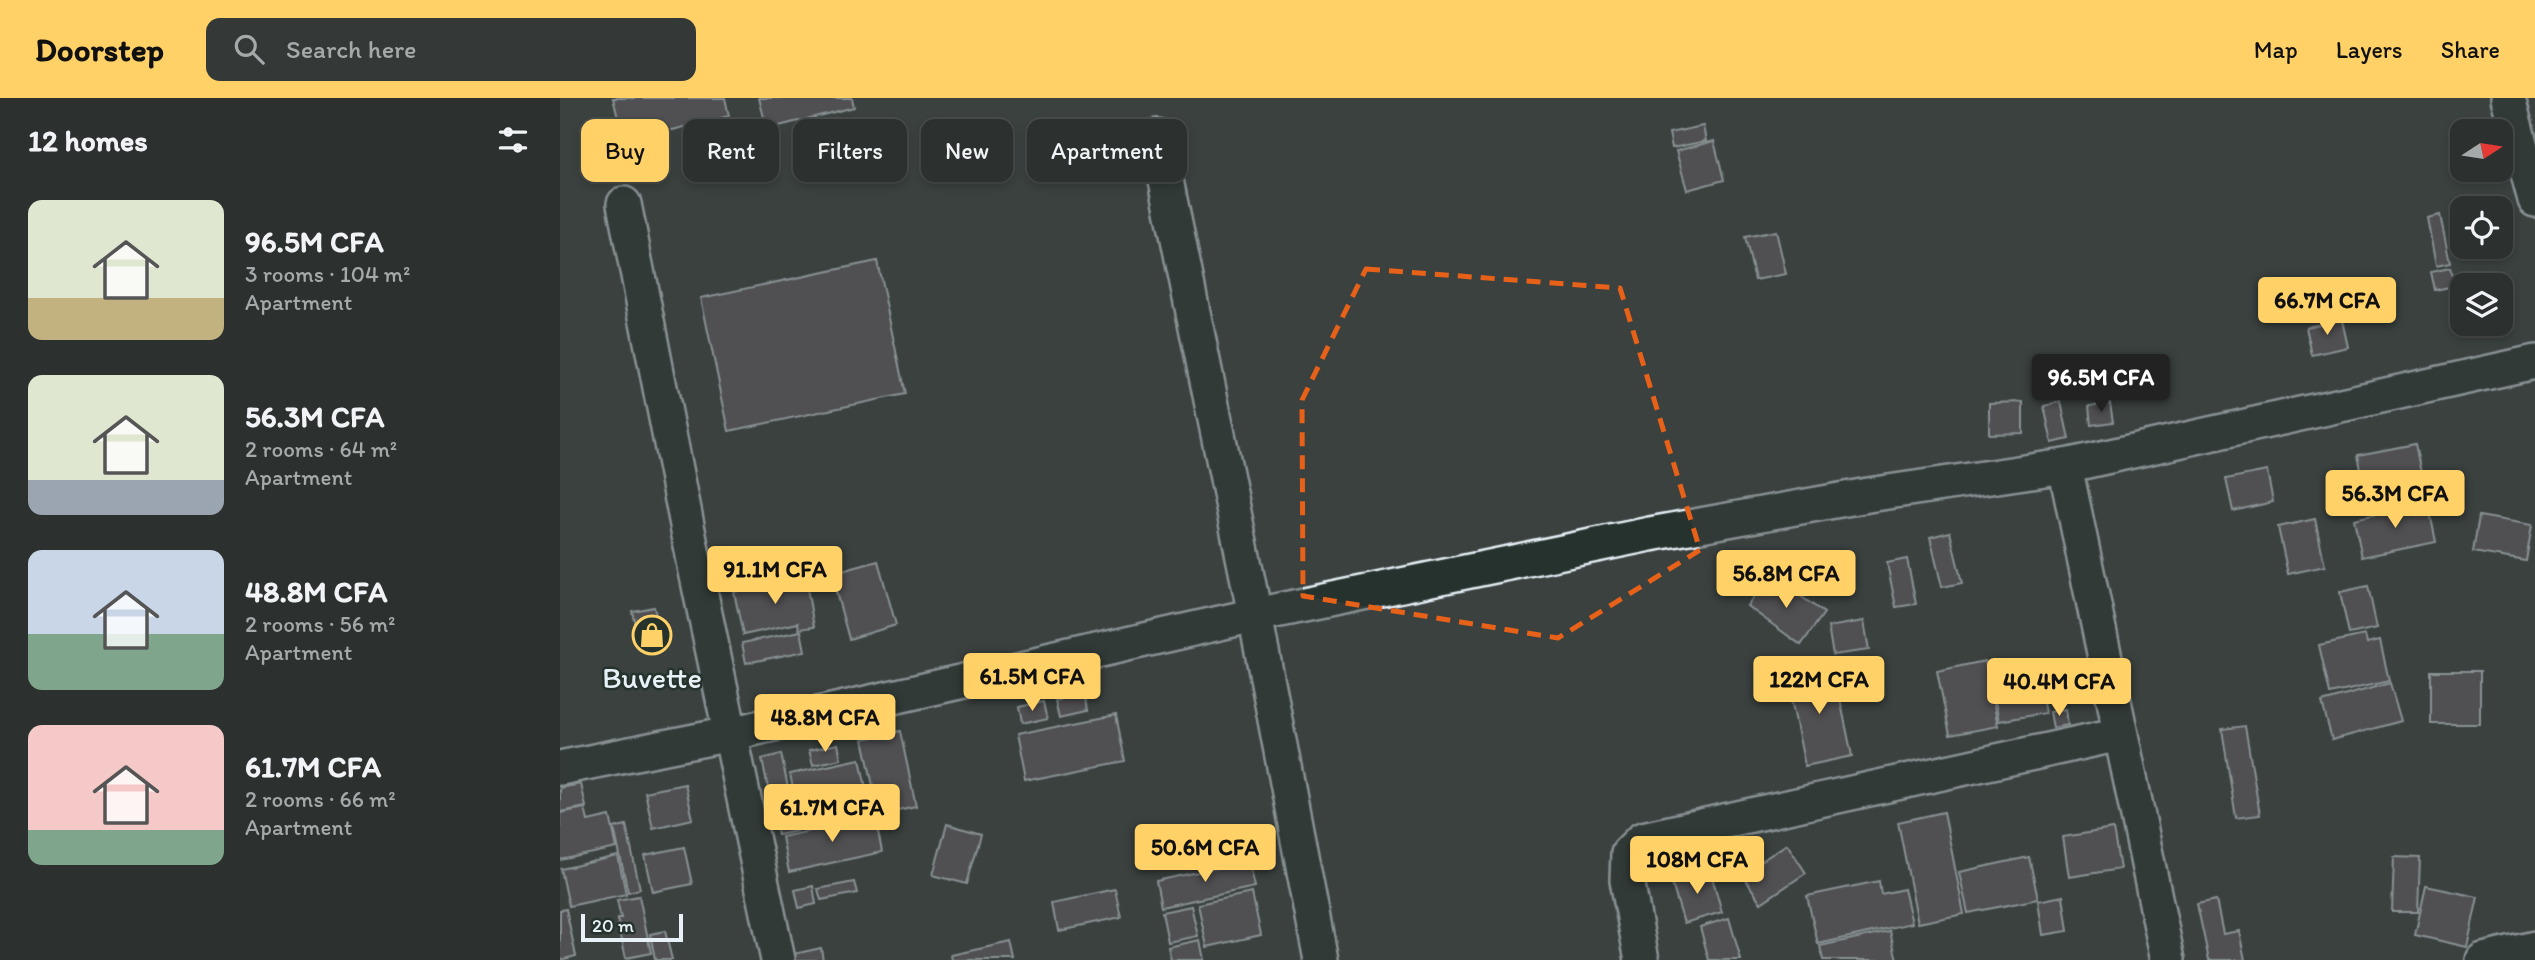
<!DOCTYPE html>
<html lang="en">
<head>
<meta charset="utf-8">
<style>
	body { margin:0; font-family:Itim,sans-serif; background:#343937; color:#f1f3f6; height:100vh; display:flex; flex-direction:column; font-size:26px; white-space:nowrap }
	* { box-sizing:border-box; margin:0 }
	p { font-size:23px; color:#a6a9aa }
	.icon { flex:none; width:38px; height:38px; fill:none; stroke:currentColor; stroke-width:2; stroke-linecap:round; stroke-linejoin:round }
	.map { position:relative; flex:1; overflow:hidden }
	.drawer { display:flex; flex-direction:column; background:#2c312f; width:560px }
	.drawer>* { flex:none }
	.hud { position:absolute; left:21px; top:21px; width:665px; height:63px; display:flex; gap:14px }
	.needle { width:46px; rotate:78deg }
	.tools { position:absolute; left:1890px; top:21px; display:grid; gap:14px }
	.tools a { display:grid; place-items:center; width:63px; height:63px; border-radius:14px; background:#2c312f; box-shadow:0 4px 10px #0003,0 0 0 2px #484c4b; font-size:35px }
	.scale { position:absolute; left:21px; bottom:18px; width:102px; box-sizing:border-box; padding-left:7px; border:4px solid #e8f1f8; border-top:0; font-size:19px; line-height:24px; white-space:nowrap; color:#e8f1f8; -webkit-text-stroke:5px #26332d; paint-order:stroke }
	.price { position:absolute; translate:-50% -60px; padding:0 16px; border-radius:7px; background:#ffd166; color:#111; font-size:23px; line-height:46px; filter:drop-shadow(0 2px 4px #0008) }
	.price::after { content:''; position:absolute; left:50%; top:42px; width:21px; height:16px; margin-left:-10px; background:inherit; clip-path:polygon(0 0,100% 0,50% 100%) }
	.price.on { background:#222; color:#fff }
	ul { padding:0; list-style:none }
	li { display:flex; align-items:center; gap:21px; height:175px; padding:0 28px }
	li span { display:grid; place-items:center; flex:none; width:196px; height:140px; border-radius:14px; color:#555 }
	li>.icon { margin-inline-start:auto }
	span .icon { width:84px; height:84px; fill:#fffc; stroke-width:1 }
	li b { font-size:30px }
	h2 { display:flex; justify-content:space-between; align-items:center; height:84px; padding:0 28px; font-size:30px }
	.pill { padding:0 24px; border-radius:14px; background:#2c312f; box-shadow:0 4px 10px #0003,0 0 0 2px #484c4b; font-size:24px; line-height:63px }
	.pill.on { background:#ffd166; color:#111 }
	header { display:flex; align-items:center; gap:42px; box-sizing:border-box; height:98px; padding:0 35px; background:#ffd166; color:#111 }
	header strong { font-size:33px }
	nav { display:flex; gap:38px; margin-inline-start:auto; font-size:24px }
	.search { width:490px; height:63px; background:#343937; display:flex; align-items:center; gap:18px; box-sizing:border-box; padding:0 24px; border-radius:14px; color:#a6a9aa; font-size:26px }
	main { display:flex; flex:1; min-height:0 }
	.map>svg:first-child { display:block }
</style>
</head>
<body>
<header>
<strong>Doorstep</strong>
<div class="search"><svg class="icon" aria-label="search" viewBox="0 0 24 24"><circle cx="10" cy="10" r="6"/><path d="M15 15l6 6"/></svg>Search here</div>
<nav><a>Map</a><a>Layers</a><a>Share</a></nav>
</header>
<main>
<section class="drawer">
<h2>12 homes<svg class="icon" aria-label="filters" viewBox="0 0 24 24"><path d="M4 7h16M4 17h16"/><circle cx="9" cy="7" r="2"/><circle cx="15" cy="17" r="2"/></svg></h2>
<ul>
<li><span style="background:linear-gradient(#dfe7d0 70%,#c2b280 0)"><svg class="icon" aria-label="home" viewBox="0 0 24 24"><path d="M3 11l9-7 9 7M6 9v11h12V9"/></svg></span><div><b>96.5M CFA</b><p>3 rooms · 104 m²</p><p>Apartment</p></div></li>
<li><span style="background:linear-gradient(#dfe7d0 75%,#9aa5b1 0)"><svg class="icon" aria-label="home" viewBox="0 0 24 24"><path d="M3 11l9-7 9 7M6 9v11h12V9"/></svg></span><div><b>56.3M CFA</b><p>2 rooms · 64 m²</p><p>Apartment</p></div></li>
<li><span style="background:linear-gradient(#c9d6e8 60%,#7fa58c 0)"><svg class="icon" aria-label="home" viewBox="0 0 24 24"><path d="M3 11l9-7 9 7M6 9v11h12V9"/></svg></span><div><b>48.8M CFA</b><p>2 rooms · 56 m²</p><p>Apartment</p></div></li>
<li><span style="background:linear-gradient(#f6c9c9 75%,#7fa58c 0)"><svg class="icon" aria-label="home" viewBox="0 0 24 24"><path d="M3 11l9-7 9 7M6 9v11h12V9"/></svg></span><div><b>61.7M CFA</b><p>2 rooms · 66 m²</p><p>Apartment</p></div></li>
</ul>
</section>
<div class="map">
<svg width="1975" height="862" viewBox="0 0 1975 862">
	<rect width="100%" height="100%" fill="#3a413f"/>
	<filter id="ink" filterUnits="userSpaceOnUse"><feTurbulence type="fractalNoise" baseFrequency=".0143" numOctaves="2"/><feDisplacementMap in="SourceGraphic" scale="14" xChannelSelector="R" yChannelSelector="G"/><feConvolveMatrix kernelMatrix="1 2 1 2 8 2 1 2 1" color-interpolation-filters="sRGB"/></filter>
	<g filter="url(#ink)">
		<g fill="#6a6169" stroke="#e8f1f8" stroke-width="2">
			<path d="M 53,0 L 165,0 L 169,18 L 64,44 Z"/>
			<path d="M 199,0 L 292,0 L 294,9 L 207,31 Z"/>
			<path d="M 1143,28 L 1146,43 L 1112,50 L 1109,35 Z"/>
			<path d="M 1154,43 L 1164,82 L 1127,92 L 1116,53 Z"/>
			<path d="M 1880,117 L 1890,165 L 1876,168 L 1867,120 Z"/>
			<path d="M 1216,133 L 1226,176 L 1195,182 L 1185,139 Z"/>
			<path d="M 317,163 L 345,296 L 169,333 L 141,200 Z"/>
			<path d="M 1890,170 L 1894,188 L 1875,192 L 1871,174 Z"/>
			<path d="M 1782,222 L 1788,249 L 1752,257 L 1746,229 Z"/>
			<path d="M 1463,304 L 1463,335 L 1429,336 L 1429,305 Z"/>
			<path d="M 1501,304 L 1509,341 L 1492,345 L 1484,308 Z"/>
			<path d="M 1550,305 L 1553,324 L 1531,327 L 1529,308 Z"/>
			<path d="M 1855,346 L 1862,380 L 1805,391 L 1798,357 Z"/>
			<path d="M 1707,373 L 1713,404 L 1673,413 L 1666,381 Z"/>
			<path d="M 1868,405 L 1876,444 L 1802,459 L 1794,421 Z"/>
			<path d="M 1919,418 L 1972,427 L 1966,463 L 1913,454 Z"/>
			<path d="M 1755,421 L 1765,468 L 1728,476 L 1718,429 Z"/>
			<path d="M 1390,434 L 1402,485 L 1382,489 L 1370,439 Z"/>
			<path d="M 1347,461 L 1356,506 L 1336,509 L 1327,465 Z"/>
			<path d="M 318,463 L 336,527 L 289,541 L 271,476 Z"/>
			<path d="M 1210,476 L 1264,515 L 1241,547 L 1187,508 Z"/>
			<path d="M 245,479 L 254,529 L 239,531 L 238,525 L 183,537 L 174,494 Z"/>
			<path d="M 1808,488 L 1817,530 L 1789,536 L 1780,494 Z"/>
			<path d="M 94,509 L 101,539 L 79,544 L 72,513 Z"/>
			<path d="M 1304,523 L 1309,552 L 1273,557 L 1268,529 Z"/>
			<path d="M 241,533 L 245,553 L 186,565 L 182,545 Z"/>
			<path d="M 1805,537 L 1807,545 L 1820,542 L 1829,583 L 1770,596 L 1759,547 Z"/>
			<path d="M 1425,563 L 1438,628 L 1390,637 L 1377,573 Z"/>
			<path d="M 1273,567 L 1292,658 L 1245,668 L 1226,577 Z"/>
			<rect x="1871" y="573" width="49" height="53"/>
			<path d="M 1478,579 L 1485,615 L 1439,623 L 1432,588 Z"/>
			<path d="M 1830,585 L 1841,623 L 1772,642 L 1762,604 Z"/>
			<path d="M 525,595 L 528,612 L 501,618 L 497,601 Z"/>
			<path d="M 484,603 L 488,620 L 460,626 L 457,609 Z"/>
			<path d="M 1506,611 L 1508,627 L 1493,630 L 1490,614 Z"/>
			<path d="M 556,617 L 565,663 L 464,683 L 455,637 Z"/>
			<path d="M 1685,628 L 1700,717 L 1676,720 L 1662,631 Z"/>
			<path d="M 340,633 L 356,708 L 319,716 L 303,641 Z"/>
			<path d="M 278,646 L 281,661 L 253,667 L 249,652 Z"/>
			<path d="M 221,656 L 237,733 L 218,737 L 202,661 Z"/>
			<path d="M 300,661 L 311,714 L 241,729 L 230,676 Z"/>
			<path d="M 21,686 L 26,709 L 0,714 L 0,690 Z"/>
			<path d="M 125,686 L 133,721 L 93,730 L 85,694 Z"/>
			<path d="M 25,710 L 28,723 L 50,718 L 57,750 L 0,762 L 0,715 Z"/>
			<path d="M 1384,714 L 1404,816 L 1358,825 L 1338,724 Z"/>
			<path d="M 315,719 L 322,754 L 229,774 L 222,739 Z"/>
			<path d="M 387,726 L 421,736 L 407,786 L 373,777 Z"/>
			<path d="M 66,727 L 80,791 L 68,794 L 54,730 Z"/>
			<path d="M 1553,731 L 1560,771 L 1509,779 L 1503,739 Z"/>
			<path d="M 1227,746 L 1246,775 L 1201,805 L 1182,776 Z"/>
			<path d="M 124,749 L 132,786 L 93,794 L 85,757 Z"/>
			<path d="M 58,758 L 66,796 L 9,808 L 1,771 Z"/>
			<path d="M 1469,759 L 1478,801 L 1408,815 L 1399,774 Z"/>
			<path d="M 1834,759 L 1860,760 L 1858,814 L 1832,814 Z"/>
			<path d="M 689,763 L 695,789 L 601,809 L 596,783 Z"/>
			<path d="M 1150,772 L 1162,814 L 1124,825 L 1111,783 Z"/>
			<path d="M 1319,783 L 1321,796 L 1344,791 L 1352,825 L 1258,846 L 1247,798 Z"/>
			<path d="M 294,784 L 297,795 L 261,802 L 258,791 Z"/>
			<path d="M 253,788 L 256,806 L 239,810 L 235,792 Z"/>
			<path d="M 1866,788 L 1918,799 L 1907,849 L 1855,837 Z"/>
			<path d="M 555,791 L 561,819 L 499,832 L 494,804 Z"/>
			<path d="M 692,795 L 701,837 L 647,849 L 638,806 Z"/>
			<path d="M 79,798 L 91,855 L 66,860 L 57,820 L 61,820 L 57,802 Z"/>
			<path d="M 1503,798 L 1508,833 L 1483,837 L 1478,803 Z"/>
			<path d="M 1656,802 L 1663,836 L 1679,833 L 1685,862 L 1649,862 L 1637,806 Z"/>
			<path d="M 631,808 L 638,838 L 608,844 L 602,814 Z"/>
			<path d="M 6,811 L 16,858 L 0,862 L 0,812 Z"/>
			<path d="M 1169,820 L 1181,862 L 1149,862 L 1140,829 Z"/>
			<path d="M 105,833 L 112,862 L 95,862 L 90,836 Z"/>
			<path d="M 1330,833 L 1337,862 L 1263,862 L 1260,848 Z"/>
			<path d="M 640,842 L 644,862 L 611,862 L 608,849 Z"/>
			<path d="M 451,844 L 455,862 L 392,862 L 391,857 Z"/>
			<path d="M 261,850 L 263,862 L 235,862 L 234,856 Z"/>
		</g>
		<g fill="none" stroke-linecap="round" stroke-linejoin="round">
			<defs>
				<g id="minor">
					<path d="M 1948,0 L 1975,102"/>
					<path d="M 597,38 L 695,517 L 761,862"/>
					<path d="M 64,106 L 136,473 L 218,862"/>
					<path d="M 1505,368 L 1608,862"/>
					<path d="M 0,670 L 170,636 L 695,517 L 1090,436 L 1308,397 L 1505,368 L 1975,264"/>
					<path d="M 1082,862 L 1067,782 L 1068,755 L 1082,741 L 1560,636"/>
					<path d="M 1923,862 L 1975,850"/>
				</g>
			</defs>
			<use href="#minor" stroke="#e8f1f8" stroke-width="38"/>
			<use href="#minor" stroke="#26332d" stroke-width="33"/>
		</g>
	</g>
	<path d="M0 0H1975V862H0ZM 806,171 L 1060,190 L 1140,452 L 998,540 L 743,498 L 742,302 Z" fill="#3a413f" fill-opacity=".55" fill-rule="evenodd"/>
	<path fill="none" stroke="#e86118" stroke-width="5" stroke-dasharray="14 9" stroke-linejoin="round" d="M 806,171 L 1060,190 L 1140,452 L 998,540 L 743,498 L 742,302 Z"/>
	<defs>
		<symbol id="shop-ring" viewBox="-11 -11 22 22"><circle r="9.5" fill="#26332d" stroke="#ffd166" stroke-width="1.5"/><path d="M-5-2.5h2.3a2.7 3.5 0 0 1 5.4 0H5L5.5 6h-11ZM-1.5-2.5h3a1.5 2.3 0 0 0-3 0Z" fill="#ffd166"/></symbol>
	</defs>
	<g fill-rule="evenodd">
		<use href="#shop-ring" x="70" y="515" width="44" height="44"/>
	</g>
	<g text-anchor="middle" dominant-baseline="central" stroke-width="5" stroke-linejoin="round" paint-order="stroke">
		<g font-size="30" fill="#e8f1f8" stroke="#26332d">
			<text x="92" y="579">Buvette</text>
		</g>
	</g>
</svg>
<div class="tools">
<a><svg class="needle" viewBox="-14 -14 28 28"><path d="M0-13l5 13h-10z" fill="#e53935"/><path d="M0 13l5-13h-10z" fill="#a6a9aa"/></svg></a>
<a><svg class="icon" aria-label="locate" viewBox="0 0 24 24"><circle cx="12" cy="12" r="6"/><path d="M12 2v4M12 18v4M2 12h4M18 12h4"/></svg></a>
<a><svg class="icon" aria-label="layers" viewBox="0 0 24 24"><path d="M12 4l9 5-9 5-9-5zM3 14l9 5 9-5"/></svg></a>
</div>
<div class="scale">20 m</div>
<b class="price" style="left:1767px;top:239px">66.7M CFA</b>
<b class="price on" style="left:1541px;top:316px">96.5M CFA</b>
<b class="price" style="left:1835px;top:432px">56.3M CFA</b>
<b class="price" style="left:215px;top:508px">91.1M CFA</b>
<b class="price" style="left:1226px;top:512px">56.8M CFA</b>
<b class="price" style="left:472px;top:615px">61.5M CFA</b>
<b class="price" style="left:1259px;top:618px">122M CFA</b>
<b class="price" style="left:1499px;top:620px">40.4M CFA</b>
<b class="price" style="left:265px;top:656px">48.8M CFA</b>
<b class="price" style="left:272px;top:746px">61.7M CFA</b>
<b class="price" style="left:645px;top:786px">50.6M CFA</b>
<b class="price" style="left:1137px;top:798px">108M CFA</b>
<div class="hud">
<a class="pill on">Buy</a>
<a class="pill">Rent</a>
<a class="pill">Filters</a>
<a class="pill">New</a>
<a class="pill">Apartment</a>
</div>
</div>
</main>
</body>
</html>
